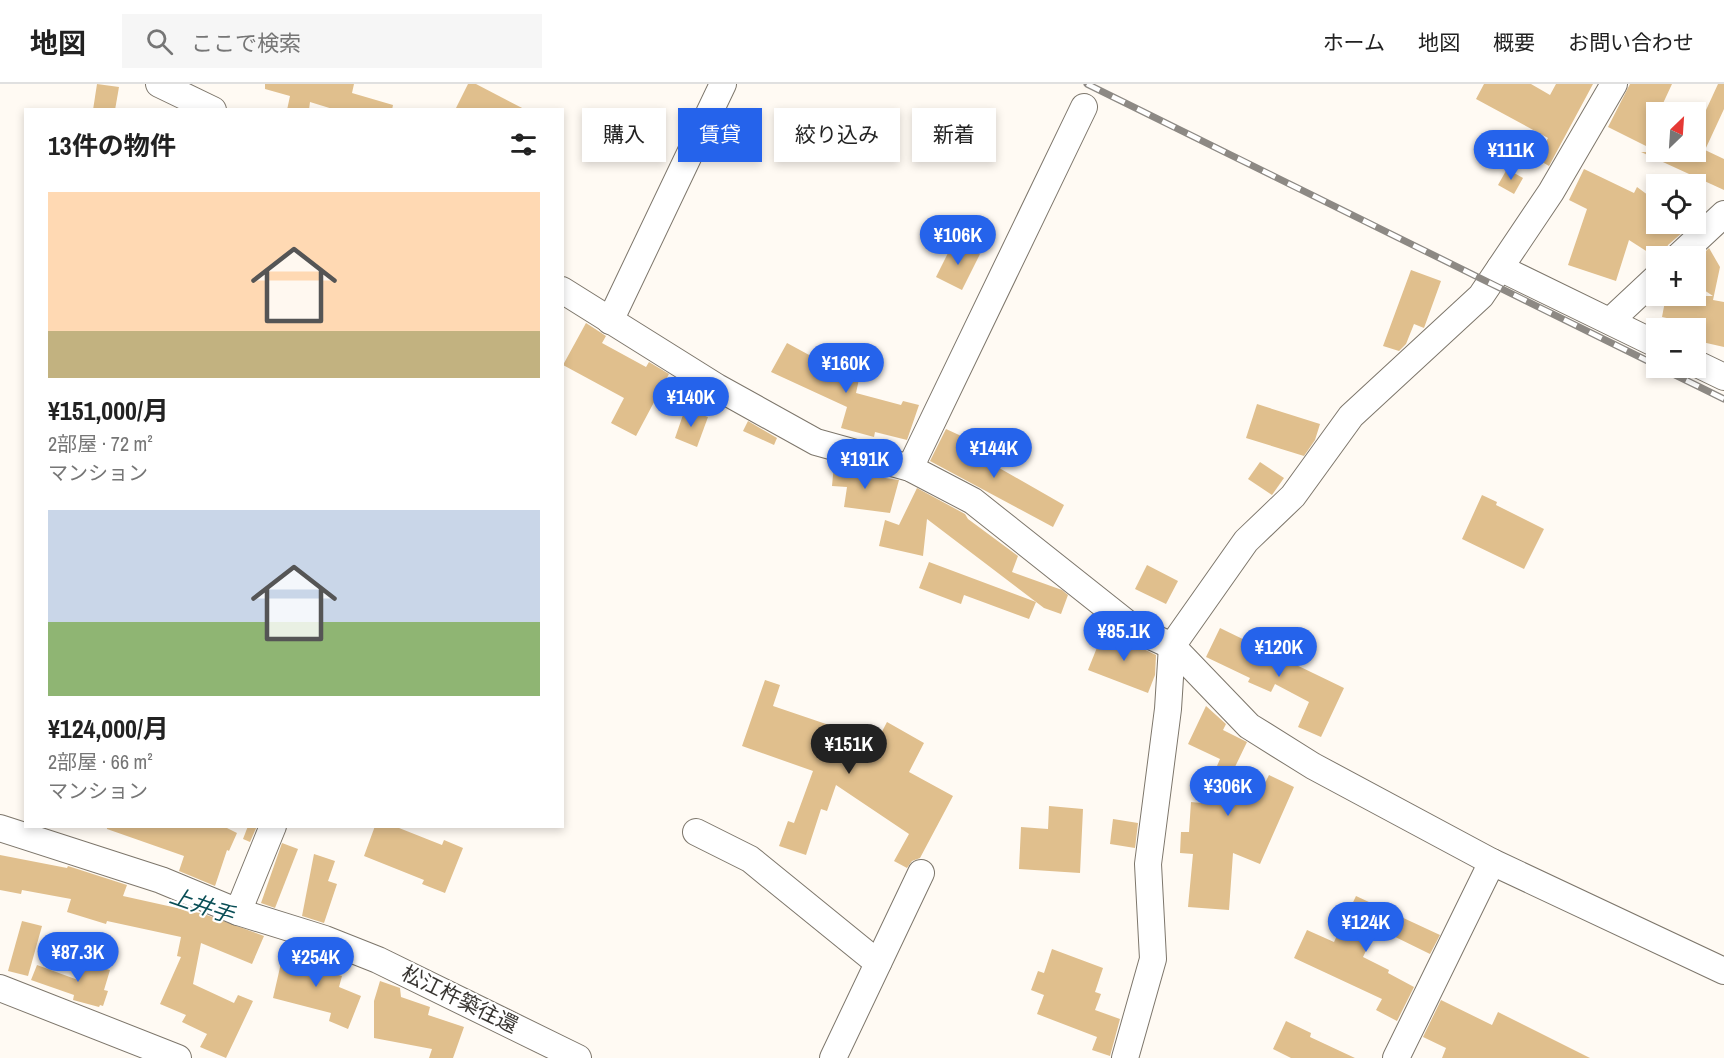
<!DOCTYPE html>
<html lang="ja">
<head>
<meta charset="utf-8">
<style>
	body { margin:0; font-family:"Archivo Narrow","Noto Sans JP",sans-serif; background:#f6f6f6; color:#222; height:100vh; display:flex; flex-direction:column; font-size:22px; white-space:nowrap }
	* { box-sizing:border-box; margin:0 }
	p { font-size:20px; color:#767676 }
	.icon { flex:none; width:33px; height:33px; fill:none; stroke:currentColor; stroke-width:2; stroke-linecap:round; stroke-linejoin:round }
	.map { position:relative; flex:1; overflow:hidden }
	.side { position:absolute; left:24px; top:24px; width:540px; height:720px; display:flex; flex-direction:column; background:#fff; border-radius:0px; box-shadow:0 3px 9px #0003 }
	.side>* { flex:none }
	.guide { position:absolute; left:582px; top:24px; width:570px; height:54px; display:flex; gap:12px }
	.needle { width:39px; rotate:25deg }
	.buttons { position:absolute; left:1646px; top:18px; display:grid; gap:12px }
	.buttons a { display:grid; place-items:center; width:60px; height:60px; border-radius:0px; background:#fff; box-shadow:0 3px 9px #0003; font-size:30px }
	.price { position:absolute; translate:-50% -51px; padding:0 14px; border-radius:21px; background:#2563eb; color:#fff; font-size:20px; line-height:39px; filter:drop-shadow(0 2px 3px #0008) }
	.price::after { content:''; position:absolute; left:50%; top:36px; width:18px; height:14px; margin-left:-9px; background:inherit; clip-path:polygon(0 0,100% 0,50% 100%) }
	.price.current { background:#222; color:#fff }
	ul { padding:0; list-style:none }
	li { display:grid; align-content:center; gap:12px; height:318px; padding:0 24px }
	li span { display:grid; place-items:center; height:186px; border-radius:0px; color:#555 }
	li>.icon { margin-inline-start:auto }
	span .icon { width:108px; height:108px; fill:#fffc; stroke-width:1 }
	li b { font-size:26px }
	h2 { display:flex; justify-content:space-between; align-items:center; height:72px; padding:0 24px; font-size:26px }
	.chip { padding:0 21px; border-radius:0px; background:#fff; box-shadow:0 3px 9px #0003; font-size:21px; line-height:54px }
	.chip.current { background:#2563eb; color:#fff }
	header { display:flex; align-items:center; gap:36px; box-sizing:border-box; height:84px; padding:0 30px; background:#fff; border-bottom:2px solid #e0e0e0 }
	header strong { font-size:28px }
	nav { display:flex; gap:33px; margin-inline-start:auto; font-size:21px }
	.search { width:420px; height:54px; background:#f6f6f6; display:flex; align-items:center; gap:15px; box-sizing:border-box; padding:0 21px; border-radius:0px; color:#767676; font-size:22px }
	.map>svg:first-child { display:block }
</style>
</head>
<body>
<header>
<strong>地図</strong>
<div class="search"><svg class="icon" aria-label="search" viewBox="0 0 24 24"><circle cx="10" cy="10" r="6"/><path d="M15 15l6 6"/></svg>ここで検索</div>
<nav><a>ホーム</a><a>地図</a><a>概要</a><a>お問い合わせ</a></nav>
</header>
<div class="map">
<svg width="1724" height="974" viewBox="0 0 1724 974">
	<rect width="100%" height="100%" fill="#fffaf3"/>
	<g fill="#e0bf8d">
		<path d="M 97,0 L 119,3 L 115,26 L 93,26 Z"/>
		<path d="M 265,0 L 354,0 L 352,9 L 393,21 L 392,26 L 336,26 L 310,18 L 309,26 L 287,26 L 290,12 L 265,5 Z"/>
		<path d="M 468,0 L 476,0 L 526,26 L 455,26 Z"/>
		<path d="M 1484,0 L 1531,0 L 1550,11 L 1556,0 L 1593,0 L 1549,82 L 1537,75 L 1548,54 L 1476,15 Z"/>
		<path d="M 1630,0 L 1672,0 L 1659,28 L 1656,28 L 1656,67 L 1608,43 Z"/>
		<path d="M 1718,0 L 1724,0 L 1724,25 L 1705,66 L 1724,75 L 1724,106 L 1641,68 L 1695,68 L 1695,50 Z"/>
		<path d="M 1507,85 L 1523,94 L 1514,110 L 1498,101 Z"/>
		<path d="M 1584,85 L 1634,109 L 1637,103 L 1656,117 L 1656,140 L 1672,140 L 1683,148 L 1668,161 L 1664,172 L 1654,172 L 1629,156 L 1616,197 L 1568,181 L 1587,125 L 1569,116 Z"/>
		<path d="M 954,157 L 980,170 L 962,206 L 936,193 Z"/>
		<path d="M 1709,164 L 1720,183 L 1713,216 L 1724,218 L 1724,263 L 1702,258 L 1704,247 L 1689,244 L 1690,239 L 1662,233 L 1666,212 L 1713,212 L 1695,200 L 1695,178 Z"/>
		<path d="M 1411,186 L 1441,197 L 1424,244 L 1414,240 L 1406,260 L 1399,267 L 1383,262 Z"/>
		<path d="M 586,239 L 606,252 L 602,259 L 646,283 L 649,278 L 669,290 L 636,352 L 611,339 L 624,314 L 563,281 Z"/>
		<path d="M 787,259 L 811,272 L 814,266 L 842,280 L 837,289 L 859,295 L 856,309 L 901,321 L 903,317 L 919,321 L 907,356 L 875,348 L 874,353 L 841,344 L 847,323 L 771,288 Z"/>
		<path d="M 1257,320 L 1320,340 L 1315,356 L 1304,372 L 1246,354 Z"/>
		<path d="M 685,325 L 708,333 L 697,363 L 675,354 Z"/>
		<path d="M 748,337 L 777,354 L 774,361 L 743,347 Z"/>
		<path d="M 946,345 L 970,356 L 966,365 L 1064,421 L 1053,443 L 930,377 Z"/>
		<path d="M 1260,378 L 1284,394 L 1272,411 L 1248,395 Z"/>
		<path d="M 834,380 L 851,383 L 851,389 L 899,396 L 890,429 L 844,423 L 847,403 L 832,402 Z"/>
		<path d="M 917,404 L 965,430 L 968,435 L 1018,472 L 1012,488 L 1062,506 L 1068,511 L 1061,530 L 1044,524 L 927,435 L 923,472 L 879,462 L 885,436 L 899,441 Z"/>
		<path d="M 1482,411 L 1497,418 L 1496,421 L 1544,445 L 1524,485 L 1462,455 Z"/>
		<path d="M 929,478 L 1036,518 L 1029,535 L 964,511 L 961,520 L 919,504 Z"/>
		<path d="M 1147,481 L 1178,497 L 1166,520 L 1135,505 Z"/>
		<path d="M 1220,544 L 1344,604 L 1321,653 L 1298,643 L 1309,618 L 1275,600 L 1271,608 L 1248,598 L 1250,594 L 1206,573 Z"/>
		<path d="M 1104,546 L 1156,571 L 1155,591 L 1148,609 L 1088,586 Z"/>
		<path d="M 765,596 L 780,601 L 773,622 L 829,641 L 822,662 L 856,674 L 872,653 L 876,659 L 887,638 L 924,659 L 909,688 L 953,712 L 920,774 L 912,777 L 907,784 L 894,777 L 909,750 L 836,701 L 827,727 L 821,725 L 806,771 L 779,762 L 788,737 L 794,739 L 813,687 L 742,662 Z"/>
		<path d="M 1206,622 L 1226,640 L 1223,646 L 1247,658 L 1234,685 L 1265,699 L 1269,691 L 1294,703 L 1260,780 L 1233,769 L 1229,826 L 1188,823 L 1193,770 L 1180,769 L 1181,748 L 1189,748 L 1191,718 L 1201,719 L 1220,675 L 1188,660 Z"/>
		<path d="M 1049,722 L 1083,725 L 1080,789 L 1019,785 L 1021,743 L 1048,745 Z"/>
		<path d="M 1113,735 L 1138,739 L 1135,764 L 1110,760 Z"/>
		<path d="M 107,742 L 223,742 L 237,749 L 229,767 L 227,766 L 215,802 L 179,787 L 184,772 L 107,745 Z"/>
		<path d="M 248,742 L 257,742 L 250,758 L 243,755 Z"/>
		<path d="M 375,742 L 394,742 L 442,761 L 444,756 L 463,764 L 445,809 L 422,800 L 424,796 L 364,772 Z"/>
		<path d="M 282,759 L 298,765 L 275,824 L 261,819 Z"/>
		<path d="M 314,770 L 335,777 L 328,797 L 337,800 L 324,839 L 302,832 Z"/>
		<path d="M 0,771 L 67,784 L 68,782 L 127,801 L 123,812 L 204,830 L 264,852 L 252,880 L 201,859 L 193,900 L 234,919 L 238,911 L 253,917 L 226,974 L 200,963 L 207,950 L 182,938 L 186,931 L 160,920 L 181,873 L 177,872 L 181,853 L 107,837 L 106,840 L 67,828 L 71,815 L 22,806 L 21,810 L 0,806 Z"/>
		<path d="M 1356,812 L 1440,851 L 1430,870 L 1377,844 L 1363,873 L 1389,886 L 1388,889 L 1414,903 L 1397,937 L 1376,926 L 1382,915 L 1294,874 L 1307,846 L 1334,858 Z"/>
		<path d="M 22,837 L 42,842 L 28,892 L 8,887 Z"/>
		<path d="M 296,862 L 326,872 L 323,886 L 342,892 L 339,903 L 361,912 L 348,945 L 329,937 L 331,929 L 273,914 L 281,879 L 291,883 Z"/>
		<path d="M 1052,865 L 1103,884 L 1095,908 L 1101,910 L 1095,926 L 1120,935 L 1110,972 L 1092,966 L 1097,953 L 1037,930 L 1044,911 L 1031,906 L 1038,887 L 1044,889 Z"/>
		<path d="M 83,879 L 110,886 L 104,906 L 108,907 L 103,922 L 100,921 L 99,923 L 73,916 L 74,911 L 31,896 L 37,881 L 78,896 Z"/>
		<path d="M 380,897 L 400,904 L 401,913 L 430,923 L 428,931 L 464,943 L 453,974 L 429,974 L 432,965 L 374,954 L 374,917 Z"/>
		<path d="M 1441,916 L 1492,941 L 1498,928 L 1590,974 L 1442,974 L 1446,964 L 1423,953 Z"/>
		<path d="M 1286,937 L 1311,949 L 1310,953 L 1355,974 L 1291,974 L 1273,965 Z"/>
	</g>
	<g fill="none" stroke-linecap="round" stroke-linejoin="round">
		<defs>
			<g id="minor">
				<path d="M 159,0 L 213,26"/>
				<path d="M 1679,172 L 1724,130"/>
				<path d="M 1500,184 L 1656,260"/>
				<path d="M 562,206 L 717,303 L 816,358 L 910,384 L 973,417 L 1133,544 L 1172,562 L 1249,642 L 1313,682 L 1492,778 L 1724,887"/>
				<path d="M 610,237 L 723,0"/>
				<path d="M 1610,237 L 1656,194"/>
				<path d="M 1695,279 L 1724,293"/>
				<path d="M 910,384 L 1084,23"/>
				<path d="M 0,744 L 161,796 L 238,828 L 325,855 L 378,876 L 578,974"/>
				<path d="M 696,748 L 750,775 L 878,879"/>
				<path d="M 238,828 L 273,742"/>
				<path d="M 0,904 L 178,974"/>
				<path d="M 833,974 L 921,789"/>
				<path d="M 1125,974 L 1153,875 L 1148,780 L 1168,625 L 1172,562 L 1246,457 L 1293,412 L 1351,332 L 1481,212 L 1551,108 L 1614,0"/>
				<path d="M 1396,974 L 1492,778"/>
			</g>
		</defs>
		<use href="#minor" stroke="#7d766b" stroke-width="28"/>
		<use href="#minor" stroke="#fff" stroke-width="26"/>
		<defs>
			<g id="rail">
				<path d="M 1087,0 L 1656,281"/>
				<path d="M 1661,284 L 1724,315"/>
			</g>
		</defs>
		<use href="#rail" stroke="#8d8984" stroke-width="7"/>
		<use href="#rail" stroke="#fff" stroke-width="4.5" stroke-dasharray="14" stroke-linecap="butt"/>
	</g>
	<g text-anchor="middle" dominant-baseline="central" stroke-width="4.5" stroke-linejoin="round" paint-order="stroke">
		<g font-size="21" fill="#393632" stroke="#fff">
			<text transform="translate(460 915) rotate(26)">松江杵築往還</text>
		</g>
		<g font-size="22" font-style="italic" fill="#094e56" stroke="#fff">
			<text transform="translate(202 821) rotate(19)">上井手</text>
		</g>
	</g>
</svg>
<div class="buttons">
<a><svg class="needle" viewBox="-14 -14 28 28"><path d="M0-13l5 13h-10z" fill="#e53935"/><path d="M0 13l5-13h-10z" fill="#767676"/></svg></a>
<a><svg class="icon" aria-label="locate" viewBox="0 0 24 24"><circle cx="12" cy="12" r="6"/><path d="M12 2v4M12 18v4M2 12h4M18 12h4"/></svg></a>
<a>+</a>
<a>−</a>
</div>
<b class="price" style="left:1511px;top:97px">¥111K</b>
<b class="price" style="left:958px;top:182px">¥106K</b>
<b class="price" style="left:846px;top:310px">¥160K</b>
<b class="price" style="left:691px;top:344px">¥140K</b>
<b class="price" style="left:994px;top:395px">¥144K</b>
<b class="price" style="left:865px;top:406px">¥191K</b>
<b class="price" style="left:1124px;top:578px">¥85.1K</b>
<b class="price" style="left:1279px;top:594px">¥120K</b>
<b class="price current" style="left:849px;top:691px">¥151K</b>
<b class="price" style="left:1228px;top:733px">¥306K</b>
<b class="price" style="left:1366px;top:869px">¥124K</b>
<b class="price" style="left:78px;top:899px">¥87.3K</b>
<b class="price" style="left:316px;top:904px">¥254K</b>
<div class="guide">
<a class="chip">購入</a>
<a class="chip current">賃貸</a>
<a class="chip">絞り込み</a>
<a class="chip">新着</a>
</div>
<section class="side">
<h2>13件の物件<svg class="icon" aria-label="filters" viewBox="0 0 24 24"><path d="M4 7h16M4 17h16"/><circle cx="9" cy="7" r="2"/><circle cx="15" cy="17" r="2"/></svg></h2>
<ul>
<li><span style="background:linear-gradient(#ffd9b3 75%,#c2b280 0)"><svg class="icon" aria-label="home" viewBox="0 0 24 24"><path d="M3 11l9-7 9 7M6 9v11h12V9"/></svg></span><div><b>¥151,000/月</b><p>2部屋 · 72 m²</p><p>マンション</p></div></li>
<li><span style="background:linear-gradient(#c9d6e8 60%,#8fb573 0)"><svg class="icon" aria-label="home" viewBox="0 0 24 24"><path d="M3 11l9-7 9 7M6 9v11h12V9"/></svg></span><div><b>¥124,000/月</b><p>2部屋 · 66 m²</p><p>マンション</p></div></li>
</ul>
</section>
</div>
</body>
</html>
